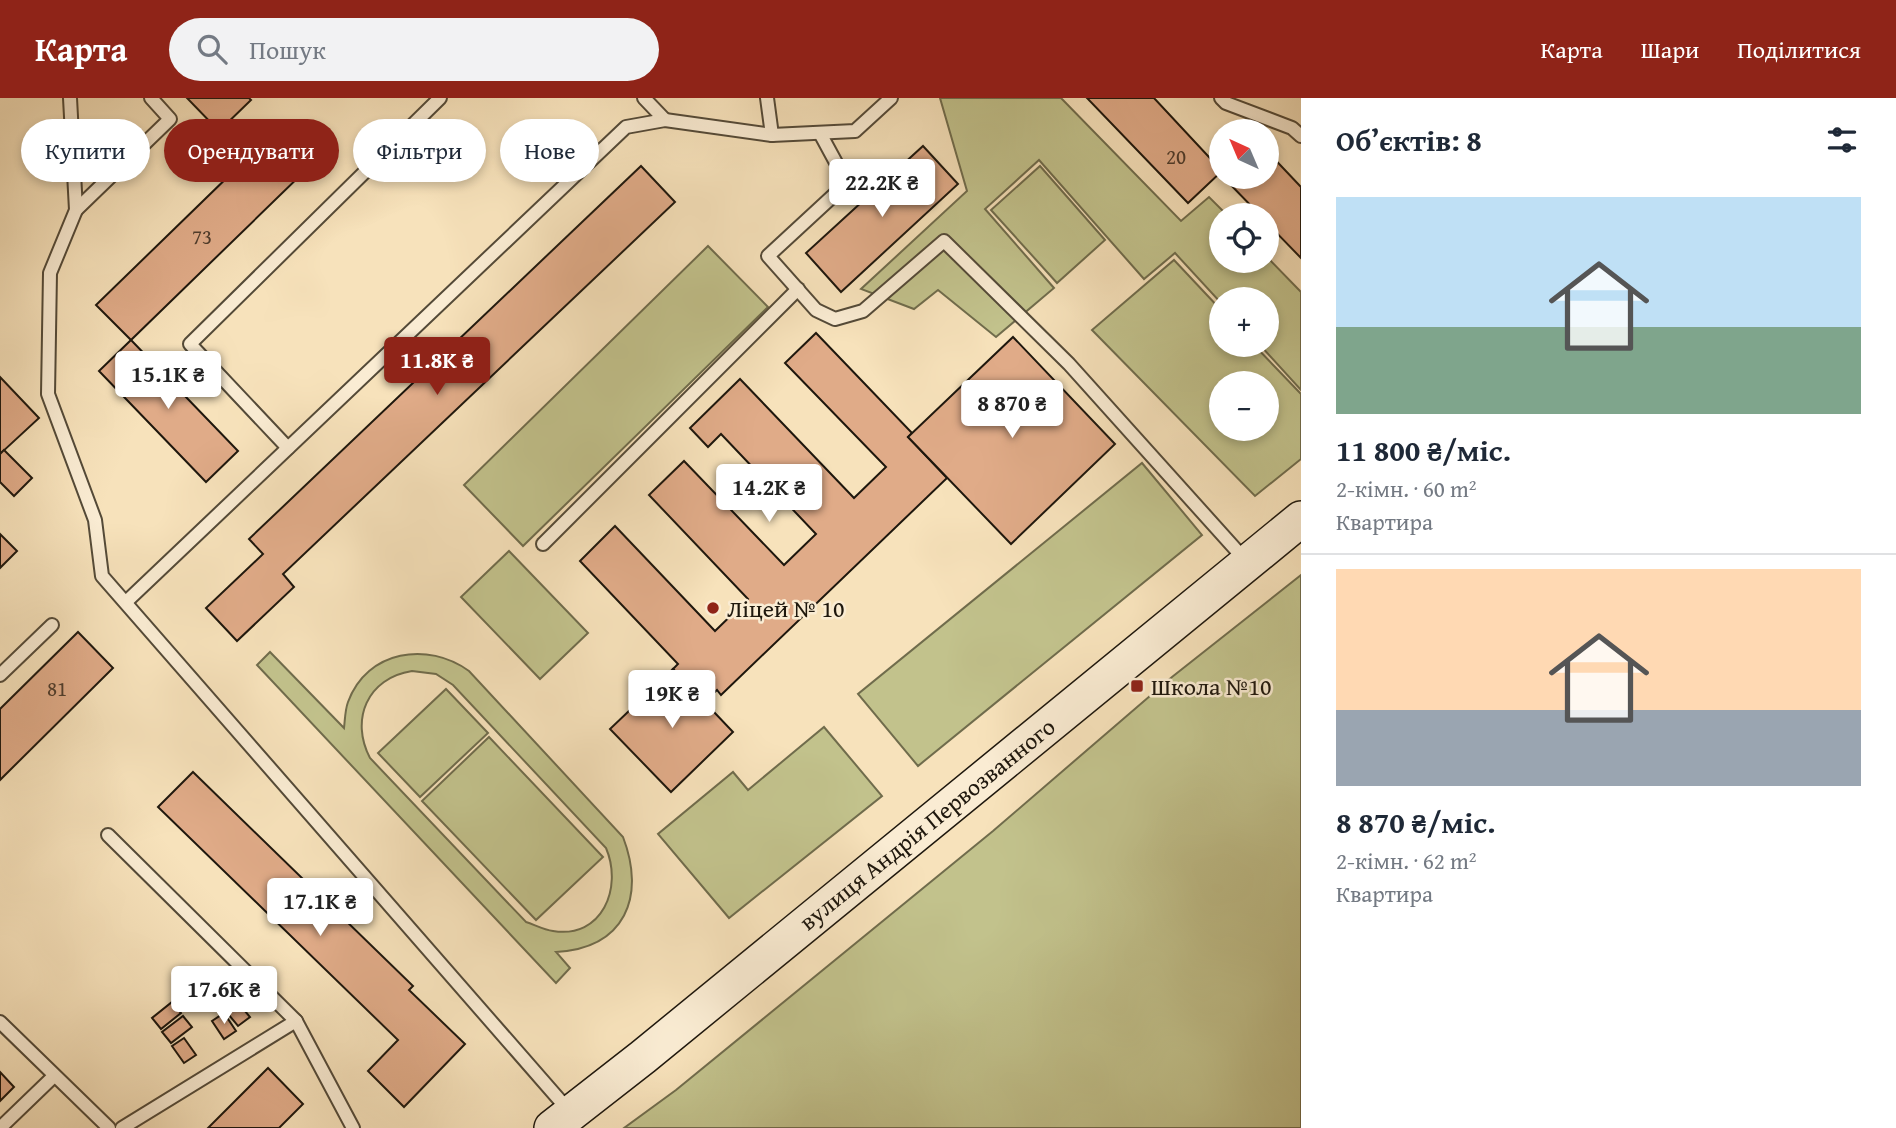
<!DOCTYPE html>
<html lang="uk">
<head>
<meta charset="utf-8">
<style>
	body { margin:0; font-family:"Gentium Book Plus",serif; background:#f2f2f3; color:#1f2937; height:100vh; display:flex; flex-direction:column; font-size:26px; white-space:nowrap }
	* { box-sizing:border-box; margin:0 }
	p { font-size:23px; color:#747a83 }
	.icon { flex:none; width:38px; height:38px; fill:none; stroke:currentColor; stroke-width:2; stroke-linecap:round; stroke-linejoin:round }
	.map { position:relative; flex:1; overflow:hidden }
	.panel { display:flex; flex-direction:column; background:#fff; width:595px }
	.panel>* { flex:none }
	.guide { position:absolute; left:21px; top:21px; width:665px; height:63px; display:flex; gap:14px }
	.needle { width:46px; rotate:316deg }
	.controls { position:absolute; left:1209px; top:21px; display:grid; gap:14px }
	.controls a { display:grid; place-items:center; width:70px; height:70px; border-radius:50%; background:#fff; box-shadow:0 4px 10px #0003; font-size:35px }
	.price { position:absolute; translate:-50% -60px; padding:0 16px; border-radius:7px; background:#fff; color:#222; font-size:23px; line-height:46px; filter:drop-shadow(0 2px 4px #0008) }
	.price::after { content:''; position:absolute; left:50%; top:42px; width:21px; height:16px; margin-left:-10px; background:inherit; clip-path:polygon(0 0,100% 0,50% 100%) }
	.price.active { background:#8f2418; color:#fff }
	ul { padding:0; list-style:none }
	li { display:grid; align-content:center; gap:14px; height:371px; padding:0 35px }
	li+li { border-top:2px solid #e0e1e3 }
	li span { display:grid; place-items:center; height:217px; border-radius:0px; color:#555 }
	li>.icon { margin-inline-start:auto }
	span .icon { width:126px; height:126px; fill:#fffc; stroke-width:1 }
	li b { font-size:30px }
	h2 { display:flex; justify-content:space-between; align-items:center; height:84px; padding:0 35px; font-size:30px }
	.tag { padding:0 24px; border-radius:32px; background:#fff; box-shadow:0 4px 10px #0003; font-size:24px; line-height:63px }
	.tag.active { background:#8f2418; color:#fff }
	header { display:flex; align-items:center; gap:42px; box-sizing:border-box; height:98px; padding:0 35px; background:#8f2418; color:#fff }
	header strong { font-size:33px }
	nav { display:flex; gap:38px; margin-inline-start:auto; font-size:24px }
	.search { width:490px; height:63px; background:#f2f2f3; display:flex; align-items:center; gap:18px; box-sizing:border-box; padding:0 24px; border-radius:38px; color:#747a83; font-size:26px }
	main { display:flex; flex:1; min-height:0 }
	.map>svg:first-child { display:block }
</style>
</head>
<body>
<header>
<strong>Карта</strong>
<div class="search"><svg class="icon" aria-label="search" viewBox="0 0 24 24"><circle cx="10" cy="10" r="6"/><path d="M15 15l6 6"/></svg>Пошук</div>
<nav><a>Карта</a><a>Шари</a><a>Поділитися</a></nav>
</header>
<main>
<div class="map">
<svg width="1301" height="1030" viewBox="0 0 1301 1030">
	<rect width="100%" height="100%" fill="#f7e2bb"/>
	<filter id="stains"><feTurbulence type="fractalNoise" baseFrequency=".00286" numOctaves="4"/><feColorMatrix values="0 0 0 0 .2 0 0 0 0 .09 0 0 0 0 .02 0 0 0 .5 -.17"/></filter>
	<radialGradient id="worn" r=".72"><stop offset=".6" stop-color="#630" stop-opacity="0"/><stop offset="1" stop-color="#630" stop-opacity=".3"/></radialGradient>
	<g fill="#c2c28c" stroke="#706c4c" stroke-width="2" fill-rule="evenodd">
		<path d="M 940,0 L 1061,0 L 1181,123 L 1209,99 L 1227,117 L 1222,117 L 1222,163 L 1267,163 L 1267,159 L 1301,194 L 1301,292 L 1260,247 L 1267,247 L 1267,201 L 1222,201 L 1221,205 L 1175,155 L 1144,181 L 1039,62 L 985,111 L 1054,190 L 996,239 L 938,192 L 914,211 L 861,191 L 967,93 Z"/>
		<path d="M 1040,68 L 1105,142 L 1057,185 L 991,112 Z"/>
		<path d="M 708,148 L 768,209 L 523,448 L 464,387 Z"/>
		<path d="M 1174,162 L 1221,212 L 1222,247 L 1254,247 L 1301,296 L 1301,361 L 1255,398 L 1092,232 ZM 1222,285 L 1267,285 L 1267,331 L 1222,331 Z"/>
		<path d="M 1142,365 L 1202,437 L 918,668 L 858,596 Z"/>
		<path d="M 509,453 L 588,535 L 540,581 L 461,499 Z"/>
		<path d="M 1301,477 L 1301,1030 L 624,1030 L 676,992 L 993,733 L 1172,579 Z"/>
		<path d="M 270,554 L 344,630 C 345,622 345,612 348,604 C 367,552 428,543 469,573 L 623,739 C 646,799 625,850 556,854 L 570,870 L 556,885 L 257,567 ZM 412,573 L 436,576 L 453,587 L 606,750 C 623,790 602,841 553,833 C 544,832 535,827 526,824 L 370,660 C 350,622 367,580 412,573 Z"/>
		<path d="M 446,591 L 488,635 L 420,699 L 378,655 Z"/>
		<path d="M 824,629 L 882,698 L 729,820 L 658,736 L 733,674 L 748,692 Z"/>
		<path d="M 489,639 L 603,759 L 536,822 L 422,703 Z"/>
	</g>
	<g fill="#e0ab88" stroke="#1e170d" stroke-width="2">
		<path d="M 187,0 L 249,0 L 251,2 L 219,33 Z"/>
		<path d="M 1087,0 L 1154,0 L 1222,73 L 1188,105 Z"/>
		<path d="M 274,34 L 308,70 L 131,242 L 96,207 Z"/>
		<path d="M 923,48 L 958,86 L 841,194 L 806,155 Z"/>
		<path d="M 1267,53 L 1301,89 L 1301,160 L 1267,125 L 1267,117 L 1260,117 L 1223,79 L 1267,79 Z"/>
		<path d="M 641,68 L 675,104 L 283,476 L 294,489 L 237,543 L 206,510 L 263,456 L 249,441 Z"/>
		<path d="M 816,235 L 912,335 L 908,339 L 947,380 L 721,597 L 717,592 L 704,604 L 673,571 L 678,566 L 580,463 L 615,428 L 715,533 L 748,501 L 649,397 L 684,363 L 784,467 L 816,436 L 721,336 L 708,349 L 690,330 L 740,281 L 854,400 L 886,369 L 785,265 Z"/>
		<path d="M 1013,239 L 1115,346 L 1011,446 L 908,339 Z"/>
		<path d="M 131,242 L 238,353 L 206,384 L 99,273 Z"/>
		<path d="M 0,279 L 39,320 L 0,356 Z"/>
		<path d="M 4,352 L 32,380 L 14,398 L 0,384 L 0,356 Z"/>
		<path d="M 0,436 L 17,453 L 0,470 Z"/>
		<path d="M 78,534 L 113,570 L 0,682 L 0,611 Z"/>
		<path d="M 673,571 L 733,634 L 671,694 L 610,631 Z"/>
		<path d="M 193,674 L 413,888 L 409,892 L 465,946 L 404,1009 L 368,973 L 398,942 L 158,709 Z"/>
		<path d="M 235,901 L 250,919 L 238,928 L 224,911 Z"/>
		<path d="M 172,904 L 181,915 L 161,931 L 152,920 Z"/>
		<path d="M 224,915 L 236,933 L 224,941 L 212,923 Z"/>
		<path d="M 183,918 L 192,929 L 171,945 L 162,934 Z"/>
		<path d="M 184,940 L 196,957 L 184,965 L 172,948 Z"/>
		<path d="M 268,970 L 303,1006 L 279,1030 L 208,1030 Z"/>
		<path d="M 0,974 L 14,989 L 0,1003 Z"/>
	</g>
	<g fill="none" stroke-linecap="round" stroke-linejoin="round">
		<defs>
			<g id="lane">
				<path d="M 70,0 L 76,112 L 50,175 L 48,296 L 95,422 L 102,478 L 570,1014"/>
				<path d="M 644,0 L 665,22"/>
				<path d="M 767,0 L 772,37"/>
				<path d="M 1221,0 L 1226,5 L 1292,30 L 1301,38"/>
				<path d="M 821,37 L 847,85 L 768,158 L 816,212 L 835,221 L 863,213 L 944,143 L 1069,266 L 1247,464"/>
				<path d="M 76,112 L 170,21 L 151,0"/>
				<path d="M 288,350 L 190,246 L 440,0"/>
				<path d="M 543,446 L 798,191"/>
				<path d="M 126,504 L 626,29 L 665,22 L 772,37 L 855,33 L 891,0"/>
				<path d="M 0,577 L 52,527"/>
				<path d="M 108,737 L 296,923 L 353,1030"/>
				<path d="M 0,924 L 109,1030"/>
				<path d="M 0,1030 L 54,978"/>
				<path d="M 122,1030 L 296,923"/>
			</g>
			<path id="secondary" d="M 552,1030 L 643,959 L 1301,421"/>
		</defs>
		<use href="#lane" stroke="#544a38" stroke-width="16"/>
		<use href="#secondary" stroke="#1e170d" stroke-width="38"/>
		<use href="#lane" stroke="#faecd3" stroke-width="12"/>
		<use href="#secondary" stroke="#faecd3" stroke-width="35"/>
	</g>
	<g fill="#8f2418" stroke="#faecd3" stroke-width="2.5">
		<circle cx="713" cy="510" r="7"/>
		<rect x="1130" y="581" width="14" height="14" rx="3.5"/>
	</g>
	<g text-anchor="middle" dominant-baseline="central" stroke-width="5" stroke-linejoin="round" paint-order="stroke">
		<g font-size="21" fill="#4e3c2c">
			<text x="1176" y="58">20</text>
			<text x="202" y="138">73</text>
			<text x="57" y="590">81</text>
		</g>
		<g font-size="24" fill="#1e170d" stroke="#faecd3" text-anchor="start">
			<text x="727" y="510">Ліцей № 10</text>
			<text x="1151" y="588">Школа №10</text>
		</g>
		<g font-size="24" fill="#1e170d" stroke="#faecd3">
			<text transform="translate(927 726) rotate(-39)">вулиця Андрія Первозванного</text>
		</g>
	</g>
	<rect width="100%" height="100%" filter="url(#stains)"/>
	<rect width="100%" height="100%" fill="url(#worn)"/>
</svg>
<div class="controls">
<a><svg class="needle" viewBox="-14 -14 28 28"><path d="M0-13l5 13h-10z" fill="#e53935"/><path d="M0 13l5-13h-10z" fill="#747a83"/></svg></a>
<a><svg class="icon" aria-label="locate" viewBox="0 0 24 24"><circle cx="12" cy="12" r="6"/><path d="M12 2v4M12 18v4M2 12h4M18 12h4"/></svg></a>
<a>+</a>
<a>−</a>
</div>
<b class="price" style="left:882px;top:121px">22.2K ₴</b>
<b class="price active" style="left:437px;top:299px">11.8K ₴</b>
<b class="price" style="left:168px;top:313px">15.1K ₴</b>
<b class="price" style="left:1012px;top:342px">8 870 ₴</b>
<b class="price" style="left:769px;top:426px">14.2K ₴</b>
<b class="price" style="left:672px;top:632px">19K ₴</b>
<b class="price" style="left:320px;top:840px">17.1K ₴</b>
<b class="price" style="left:224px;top:928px">17.6K ₴</b>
<div class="guide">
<a class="tag">Купити</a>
<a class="tag active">Орендувати</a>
<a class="tag">Фільтри</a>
<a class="tag">Нове</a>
</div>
</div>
<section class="panel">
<h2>Об’єктів: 8<svg class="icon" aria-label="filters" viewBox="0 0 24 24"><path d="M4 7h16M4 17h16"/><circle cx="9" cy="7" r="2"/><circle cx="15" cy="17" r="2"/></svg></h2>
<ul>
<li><span style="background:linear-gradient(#bfe0f5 60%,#7fa58c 0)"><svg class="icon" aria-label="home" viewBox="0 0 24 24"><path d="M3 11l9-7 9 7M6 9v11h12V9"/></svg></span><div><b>11 800 ₴/міс.</b><p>2-кімн. · 60 m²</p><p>Квартира</p></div></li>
<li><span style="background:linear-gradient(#ffd9b3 65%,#9aa5b1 0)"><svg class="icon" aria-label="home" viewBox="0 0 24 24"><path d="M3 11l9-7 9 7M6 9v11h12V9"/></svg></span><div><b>8 870 ₴/міс.</b><p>2-кімн. · 62 m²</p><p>Квартира</p></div></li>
</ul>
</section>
</main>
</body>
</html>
